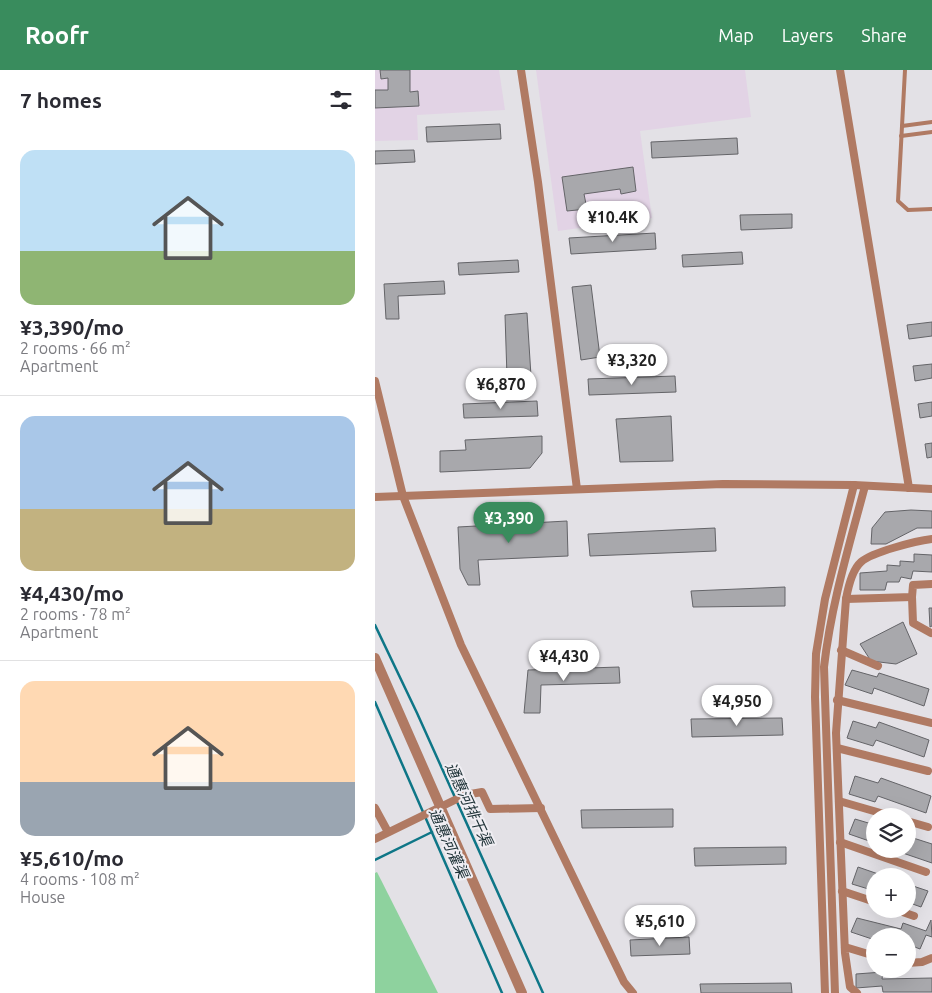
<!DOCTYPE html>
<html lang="en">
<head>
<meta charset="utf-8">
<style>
	body { margin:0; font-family:Ubuntu,"Noto Sans SC",sans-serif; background:#f7f7f7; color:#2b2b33; height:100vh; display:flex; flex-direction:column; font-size:19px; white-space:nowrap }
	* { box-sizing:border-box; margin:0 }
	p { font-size:16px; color:#7c7c81 }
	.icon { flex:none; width:28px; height:28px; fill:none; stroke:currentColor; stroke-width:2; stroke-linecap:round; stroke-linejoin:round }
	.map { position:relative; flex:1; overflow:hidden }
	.drawer { display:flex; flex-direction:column; background:#fff; width:375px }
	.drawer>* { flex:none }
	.fabs { position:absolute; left:491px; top:738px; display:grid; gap:10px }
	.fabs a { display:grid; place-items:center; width:50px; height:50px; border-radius:50%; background:#fff; box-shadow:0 5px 20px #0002; font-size:25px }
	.price { position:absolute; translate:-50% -42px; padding:0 11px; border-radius:18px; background:#fff; color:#222; font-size:16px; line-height:32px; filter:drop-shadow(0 1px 2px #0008) }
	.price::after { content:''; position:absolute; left:50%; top:30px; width:15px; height:11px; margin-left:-8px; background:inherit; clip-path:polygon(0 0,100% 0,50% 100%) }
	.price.on { background:#398c5d; color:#fff }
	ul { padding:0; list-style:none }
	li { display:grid; align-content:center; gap:10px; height:265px; padding:0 20px }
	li+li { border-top:1px solid #e1e1e2 }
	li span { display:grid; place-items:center; height:155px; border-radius:15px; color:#555 }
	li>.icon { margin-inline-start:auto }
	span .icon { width:90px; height:90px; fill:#fffc; stroke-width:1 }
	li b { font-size:21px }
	h2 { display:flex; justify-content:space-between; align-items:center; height:60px; padding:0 20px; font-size:21px }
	header { display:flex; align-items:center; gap:30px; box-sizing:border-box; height:70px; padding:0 25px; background:#398c5d; color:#fff }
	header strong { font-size:24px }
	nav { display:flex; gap:28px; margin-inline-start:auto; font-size:18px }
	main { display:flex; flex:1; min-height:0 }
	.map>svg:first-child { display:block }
</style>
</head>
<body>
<header>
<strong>Roofr</strong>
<nav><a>Map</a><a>Layers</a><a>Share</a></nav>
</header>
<main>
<section class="drawer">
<h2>7 homes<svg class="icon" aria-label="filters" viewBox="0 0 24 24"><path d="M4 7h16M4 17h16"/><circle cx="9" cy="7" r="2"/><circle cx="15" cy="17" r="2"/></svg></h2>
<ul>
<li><span style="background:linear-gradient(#bfe0f5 65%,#8fb573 0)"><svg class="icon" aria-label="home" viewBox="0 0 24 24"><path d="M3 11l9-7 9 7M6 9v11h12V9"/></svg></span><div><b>¥3,390/mo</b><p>2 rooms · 66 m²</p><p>Apartment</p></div></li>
<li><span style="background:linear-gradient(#a9c7e8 60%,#c2b280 0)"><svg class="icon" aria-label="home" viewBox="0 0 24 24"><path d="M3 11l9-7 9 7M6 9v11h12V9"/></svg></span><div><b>¥4,430/mo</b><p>2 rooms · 78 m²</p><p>Apartment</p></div></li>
<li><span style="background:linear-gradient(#ffd9b3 65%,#9aa5b1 0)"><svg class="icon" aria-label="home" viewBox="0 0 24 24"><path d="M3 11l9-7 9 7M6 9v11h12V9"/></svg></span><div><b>¥5,610/mo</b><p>4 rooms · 108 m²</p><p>House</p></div></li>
</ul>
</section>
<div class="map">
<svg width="557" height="923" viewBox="0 0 557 923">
	<rect width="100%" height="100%" fill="#e3e1e6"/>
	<g fill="#e2d3e5">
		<path d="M 0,0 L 124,0 L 130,40 L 42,45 L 43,70 L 0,71 Z"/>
		<path d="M 161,0 L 370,0 L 376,47 L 265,61 L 277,148 L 183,161 Z"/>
	</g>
	<path fill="#8ed29e" d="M 2,802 L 63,923 L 0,923 L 0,803 Z"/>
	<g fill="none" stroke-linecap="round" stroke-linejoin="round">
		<g stroke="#0e7687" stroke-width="2.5">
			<path d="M 0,555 L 42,643 L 168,923"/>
			<path d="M 0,632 L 127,923"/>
			<path d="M 0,790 L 57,762"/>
		</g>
	</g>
	<g fill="#a8a8ac" stroke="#646468">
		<path d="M 5,0 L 35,0 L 35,22 L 43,21 L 44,36 L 0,38 L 0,20 L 13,20 L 13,8 L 6,9 Z"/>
		<path d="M 125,54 L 126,69 L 52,72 L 51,57 Z"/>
		<path d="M 362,68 L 363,84 L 277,88 L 276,72 Z"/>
		<path d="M 39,80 L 40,92 L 0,94 L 0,81 Z"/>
		<path d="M 258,97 L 261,121 L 246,124 L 245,119 L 209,124 L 212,139 L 192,141 L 187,107 Z"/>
		<path d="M 417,144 L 417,158 L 366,160 L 365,145 Z"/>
		<path d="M 280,163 L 281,179 L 196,184 L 194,168 Z"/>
		<path d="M 367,182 L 368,194 L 308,197 L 307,185 Z"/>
		<path d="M 143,190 L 144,202 L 84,205 L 83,193 Z"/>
		<path d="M 69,211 L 70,224 L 23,226 L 24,249 L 11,249 L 9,214 Z"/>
		<path d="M 216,215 L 225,287 L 206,290 L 197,217 Z"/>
		<path d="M 152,243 L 156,306 L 132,307 L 130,245 Z"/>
		<path d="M 557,252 L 557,266 L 534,269 L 532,255 Z"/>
		<path d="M 557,294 L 557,308 L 540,311 L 538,296 Z"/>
		<path d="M 300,306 L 301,322 L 214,325 L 213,309 Z"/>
		<path d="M 162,331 L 163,346 L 89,348 L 88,334 Z"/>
		<path d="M 557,332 L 557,346 L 545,348 L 543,334 Z"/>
		<path d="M 296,346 L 298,391 L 245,392 L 241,349 Z"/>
		<path d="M 167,366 L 167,383 L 155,398 L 65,402 L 65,381 L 91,380 L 90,370 Z"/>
		<path d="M 557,373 L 557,387 L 552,388 L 550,374 Z"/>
		<path d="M 536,440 L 557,441 L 557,458 L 542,458 L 511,474 L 496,474 L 497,458 L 510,442 Z"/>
		<path d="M 192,451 L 193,486 L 103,490 L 105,515 L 93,515 L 85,499 L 83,457 Z"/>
		<path d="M 340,458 L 341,481 L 215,486 L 213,464 Z"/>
		<path d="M 539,484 L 557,485 L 557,502 L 538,501 L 536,509 L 526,507 L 524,512 L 512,512 L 510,520 L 485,520 L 485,503 L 512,501 L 512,495 L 525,496 L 525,491 L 539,492 Z"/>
		<path d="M 410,517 L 410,536 L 318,537 L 316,521 Z"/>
		<path d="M 554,538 L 557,538 L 557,556 L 555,557 Z"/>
		<path d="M 528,552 L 542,584 L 521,594 L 496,591 L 485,574 Z"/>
		<path d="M 244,597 L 245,613 L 166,615 L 165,643 L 149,643 L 153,600 Z"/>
		<path d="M 477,600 L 502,607 L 504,603 L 554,619 L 549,636 L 499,618 L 497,624 L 470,615 Z"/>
		<path d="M 407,648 L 408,665 L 317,667 L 316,649 Z"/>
		<path d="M 478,651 L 501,658 L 504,652 L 554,670 L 549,687 L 501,670 L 498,676 L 472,668 Z"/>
		<path d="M 480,706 L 503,713 L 506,708 L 556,726 L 551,743 L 503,726 L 500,732 L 474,724 Z"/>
		<path d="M 298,739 L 298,757 L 207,758 L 206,740 Z"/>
		<path d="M 480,749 L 500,755 L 500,773 L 474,764 Z"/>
		<path d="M 532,766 L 557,774 L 557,793 L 516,779 L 532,779 Z"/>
		<path d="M 411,777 L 411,794 L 320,796 L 319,778 Z"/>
		<path d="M 483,797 L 509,806 L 500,806 L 500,821 L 477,814 Z"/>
		<path d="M 532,814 L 553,821 L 546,837 L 532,832 Z"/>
		<path d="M 482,848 L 526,859 L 528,853 L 551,861 L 556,850 L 557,867 L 551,865 L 545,879 L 532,874 L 532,866 L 500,866 L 500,870 L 476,862 Z"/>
		<path d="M 314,867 L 315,884 L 256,886 L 255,870 Z"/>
		<path d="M 508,902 L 507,909 L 557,908 L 557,922 L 508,922 L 507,916 L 481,918 L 481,904 Z"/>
		<path d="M 416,913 L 417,923 L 326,923 L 325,914 Z"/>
	</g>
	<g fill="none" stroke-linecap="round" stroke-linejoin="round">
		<g stroke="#b07a63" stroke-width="4">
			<path d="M 530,0 L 523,131 L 533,140 L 557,139"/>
			<path d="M 527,56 L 557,52"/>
			<path d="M 526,66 L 557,62"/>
		</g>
		<g stroke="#b07a63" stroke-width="8">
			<path d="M 146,0 L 163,112 L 202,419"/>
			<path d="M 465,0 L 534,418"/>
			<path d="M 0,311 L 28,426 L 86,575 L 249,912 L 258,923"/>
			<path d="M 0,427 L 348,414 L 479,415 L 557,419"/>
			<path d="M 537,527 L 538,553 L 556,563"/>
			<path d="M 471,529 L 537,527 L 538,515 L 557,514"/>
			<path d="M 466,580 L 503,596"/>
			<path d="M 462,630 L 557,653"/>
			<path d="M 462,678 L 553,701"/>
			<path d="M 464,731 L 516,746"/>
			<path d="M 0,738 L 13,762"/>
			<path d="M 532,751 L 553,757"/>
			<path d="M 0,769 L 90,725 L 107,722 L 115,739 L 166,738"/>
			<path d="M 465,772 L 551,802"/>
			<path d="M 467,821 L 500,832"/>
			<path d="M 519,839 L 539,846"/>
			<path d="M 470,877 L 500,886"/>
			<path d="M 532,893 L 547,892 L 557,888"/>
			<path d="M 450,923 L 440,627 L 441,584 L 450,529 L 479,415"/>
			<path d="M 460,923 L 449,597 C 456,535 474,476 490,416"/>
			<path d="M 482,923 L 475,917 L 470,883 L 461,663 L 471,529 C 473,518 477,500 486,492 C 497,482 541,471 557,469"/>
		</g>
		<path stroke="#b07a63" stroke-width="10" d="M 0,588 L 147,923"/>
	</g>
	<g text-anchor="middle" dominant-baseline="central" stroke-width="4" stroke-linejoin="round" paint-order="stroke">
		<g font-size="15" font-style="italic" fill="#1c3035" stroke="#f0eef3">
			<text transform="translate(94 734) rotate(65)">通惠河排干渠</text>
			<text transform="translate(74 773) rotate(66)">通惠河灌渠</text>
		</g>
	</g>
</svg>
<div class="fabs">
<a><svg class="icon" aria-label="layers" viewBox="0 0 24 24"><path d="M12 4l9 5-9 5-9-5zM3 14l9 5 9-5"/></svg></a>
<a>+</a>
<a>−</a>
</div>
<b class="price" style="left:238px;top:173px">¥10.4K</b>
<b class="price" style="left:257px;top:316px">¥3,320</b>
<b class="price" style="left:126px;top:340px">¥6,870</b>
<b class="price on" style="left:134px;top:474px">¥3,390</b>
<b class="price" style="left:189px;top:612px">¥4,430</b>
<b class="price" style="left:362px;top:657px">¥4,950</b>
<b class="price" style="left:285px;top:877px">¥5,610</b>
</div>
</main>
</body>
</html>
